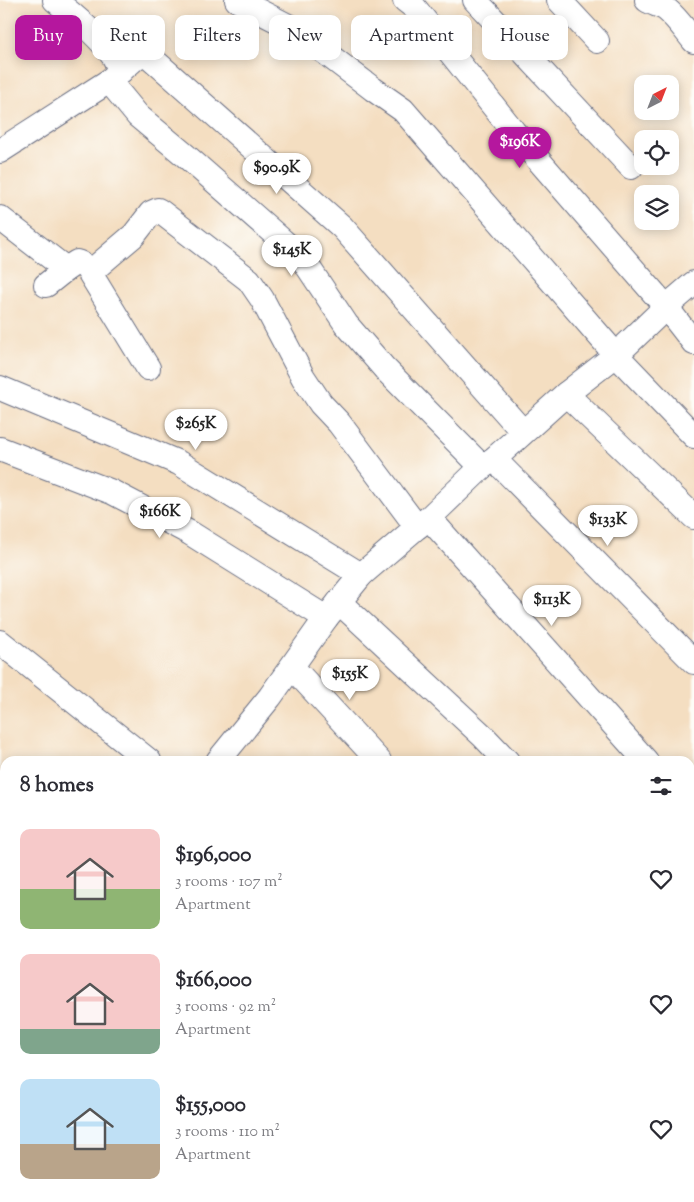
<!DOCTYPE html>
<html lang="en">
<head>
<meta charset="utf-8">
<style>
	body { margin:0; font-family:"Sorts Mill Goudy",serif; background:#f7f7f7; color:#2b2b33; height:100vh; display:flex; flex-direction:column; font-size:19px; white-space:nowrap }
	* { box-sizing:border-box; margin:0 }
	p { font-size:16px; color:#7c7c81 }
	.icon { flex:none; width:28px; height:28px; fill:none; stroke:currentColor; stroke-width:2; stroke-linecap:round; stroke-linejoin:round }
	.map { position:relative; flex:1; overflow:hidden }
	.side { position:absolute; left:0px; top:756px; width:695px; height:446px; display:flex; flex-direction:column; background:#fff; border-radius:15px 15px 0 0; box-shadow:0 2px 12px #0003 }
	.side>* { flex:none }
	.banner { position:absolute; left:15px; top:15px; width:665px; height:45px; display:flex; gap:10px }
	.needle { width:32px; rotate:42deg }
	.tools { position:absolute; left:634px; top:75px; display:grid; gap:10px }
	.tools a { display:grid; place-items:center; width:45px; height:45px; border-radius:10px; background:#fff; box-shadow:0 2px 12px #0003; font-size:25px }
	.price { position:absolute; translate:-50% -42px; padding:0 11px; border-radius:18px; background:#fff; color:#222; font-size:16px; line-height:32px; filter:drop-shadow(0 1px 2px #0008) }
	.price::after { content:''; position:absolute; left:50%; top:30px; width:15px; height:11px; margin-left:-8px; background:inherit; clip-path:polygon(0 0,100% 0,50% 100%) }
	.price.active { background:#b5179e; color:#fff }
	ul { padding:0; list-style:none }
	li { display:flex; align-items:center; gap:15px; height:125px; padding:0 20px }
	li span { display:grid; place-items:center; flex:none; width:140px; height:100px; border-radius:10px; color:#555 }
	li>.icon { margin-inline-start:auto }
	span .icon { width:60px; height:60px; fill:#fffc; stroke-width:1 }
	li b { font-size:21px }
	h2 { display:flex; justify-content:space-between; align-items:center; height:60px; padding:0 20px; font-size:21px }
	.tag { padding:0 18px; border-radius:10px; background:#fff; box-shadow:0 2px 12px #0003; font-size:18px; line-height:45px }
	.tag.active { background:#b5179e; color:#fff }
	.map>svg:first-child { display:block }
</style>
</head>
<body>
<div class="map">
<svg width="694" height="1202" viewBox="0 0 694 1202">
	<rect width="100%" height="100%" fill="#fdfcf7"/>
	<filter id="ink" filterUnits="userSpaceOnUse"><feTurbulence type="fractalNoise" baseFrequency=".02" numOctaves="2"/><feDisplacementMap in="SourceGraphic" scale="10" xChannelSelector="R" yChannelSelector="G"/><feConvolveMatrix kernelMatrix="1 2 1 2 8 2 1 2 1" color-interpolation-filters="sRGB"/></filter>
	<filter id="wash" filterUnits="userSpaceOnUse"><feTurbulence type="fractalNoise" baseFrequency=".0096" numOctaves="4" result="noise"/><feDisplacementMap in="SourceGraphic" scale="20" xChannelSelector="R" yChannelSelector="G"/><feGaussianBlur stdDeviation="1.12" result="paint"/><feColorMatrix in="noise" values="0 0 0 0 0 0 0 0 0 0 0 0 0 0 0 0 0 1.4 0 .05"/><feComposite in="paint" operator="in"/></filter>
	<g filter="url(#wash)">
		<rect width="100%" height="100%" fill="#f4dec1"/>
	</g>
	<g filter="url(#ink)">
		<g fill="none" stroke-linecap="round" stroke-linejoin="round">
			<defs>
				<g id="minor">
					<path d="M 55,0 C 75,17 98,35 114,57 C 116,61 118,66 121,71"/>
					<path d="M 237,0 L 294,29 L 373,89 L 403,110 L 616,355 L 694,436"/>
					<path d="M 405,0 L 414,7 L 514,132 L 666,307 L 694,343"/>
					<path d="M 475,0 L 631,167"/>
					<path d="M 559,0 L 597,41"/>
					<path d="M 647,0 C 653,4 660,5 666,9 C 677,18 685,30 694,41"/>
					<path d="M 109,81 L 138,116 L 186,156 L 302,258 L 346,324 L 385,369 L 482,467"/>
					<path d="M 0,151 L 109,81 L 139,55 L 144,54 L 150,57 L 342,227 L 523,432"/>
					<path d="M 0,218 L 66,269"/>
					<path d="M 88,270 L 148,368"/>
					<path d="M 46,285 L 66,269 L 77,262 C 83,263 86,269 91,271 L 94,269 L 134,235 L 151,213 L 158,210 L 161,212 L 249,280 L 262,299 L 303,377 L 321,404 L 339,423 L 417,527"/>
					<path d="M 0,388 L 179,463 L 361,575"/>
					<path d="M 566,394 L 694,517"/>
					<path d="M 0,449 L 112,492 L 190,533 L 326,618"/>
					<path d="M 494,459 L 694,662"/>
					<path d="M 429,518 L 646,761"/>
					<path d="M 339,602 L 483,736 L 507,761"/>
					<path d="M 0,642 L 149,761"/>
					<path d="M 292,667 L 379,761"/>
					<path d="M 218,761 L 270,697 L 326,618 L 361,575 L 417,527 L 429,518 L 482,467 L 494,459 L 566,394 L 616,355 L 666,307 L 694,283"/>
					<path d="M 690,947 L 694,951"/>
					<path d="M 0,1030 L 5,1022"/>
					<path d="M 0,1079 L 5,1084"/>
					<path d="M 690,1139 L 694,1144"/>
					<path d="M 690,1186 L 694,1181"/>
					<path d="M 133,1198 L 138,1202"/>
				</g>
			</defs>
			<use href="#minor" stroke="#676c81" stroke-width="26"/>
			<use href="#minor" stroke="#fff" stroke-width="24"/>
		</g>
	</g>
</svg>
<div class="tools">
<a><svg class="needle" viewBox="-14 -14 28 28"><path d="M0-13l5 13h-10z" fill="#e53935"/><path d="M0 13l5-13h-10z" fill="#7c7c81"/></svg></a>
<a><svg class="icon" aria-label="locate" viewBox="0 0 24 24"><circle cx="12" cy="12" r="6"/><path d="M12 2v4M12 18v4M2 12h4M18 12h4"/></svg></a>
<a><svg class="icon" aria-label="layers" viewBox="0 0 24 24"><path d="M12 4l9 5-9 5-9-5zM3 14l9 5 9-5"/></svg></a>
</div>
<b class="price active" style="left:520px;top:169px">$196K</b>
<b class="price" style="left:277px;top:195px">$90.9K</b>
<b class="price" style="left:292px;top:277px">$145K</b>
<b class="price" style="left:196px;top:451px">$265K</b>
<b class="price" style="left:160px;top:539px">$166K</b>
<b class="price" style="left:608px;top:547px">$133K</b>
<b class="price" style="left:552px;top:627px">$113K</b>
<b class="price" style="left:350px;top:701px">$155K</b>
<div class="banner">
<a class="tag active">Buy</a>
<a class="tag">Rent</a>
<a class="tag">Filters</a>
<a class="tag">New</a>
<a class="tag">Apartment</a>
<a class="tag">House</a>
</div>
<section class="side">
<h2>8 homes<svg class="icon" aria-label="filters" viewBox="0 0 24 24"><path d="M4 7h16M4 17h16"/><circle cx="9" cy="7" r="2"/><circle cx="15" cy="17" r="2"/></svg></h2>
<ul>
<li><span style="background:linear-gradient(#f6c9c9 60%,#8fb573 0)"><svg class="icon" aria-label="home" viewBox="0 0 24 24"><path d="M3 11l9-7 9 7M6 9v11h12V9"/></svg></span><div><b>$196,000</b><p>3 rooms · 107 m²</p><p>Apartment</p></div><svg class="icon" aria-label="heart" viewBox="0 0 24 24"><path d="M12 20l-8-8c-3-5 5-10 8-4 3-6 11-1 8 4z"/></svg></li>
<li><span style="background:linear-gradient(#f6c9c9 75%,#7fa58c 0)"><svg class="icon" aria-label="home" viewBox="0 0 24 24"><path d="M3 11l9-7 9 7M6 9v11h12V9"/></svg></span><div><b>$166,000</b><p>3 rooms · 92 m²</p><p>Apartment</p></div><svg class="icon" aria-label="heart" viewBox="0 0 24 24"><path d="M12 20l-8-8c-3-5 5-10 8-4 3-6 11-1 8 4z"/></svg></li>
<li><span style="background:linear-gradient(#bfe0f5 65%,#b9a48a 0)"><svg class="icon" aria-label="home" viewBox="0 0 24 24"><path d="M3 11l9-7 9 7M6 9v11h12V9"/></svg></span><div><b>$155,000</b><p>3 rooms · 110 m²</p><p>Apartment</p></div><svg class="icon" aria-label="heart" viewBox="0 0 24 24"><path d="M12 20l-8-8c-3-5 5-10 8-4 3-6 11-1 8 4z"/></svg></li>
</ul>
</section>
</div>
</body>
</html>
